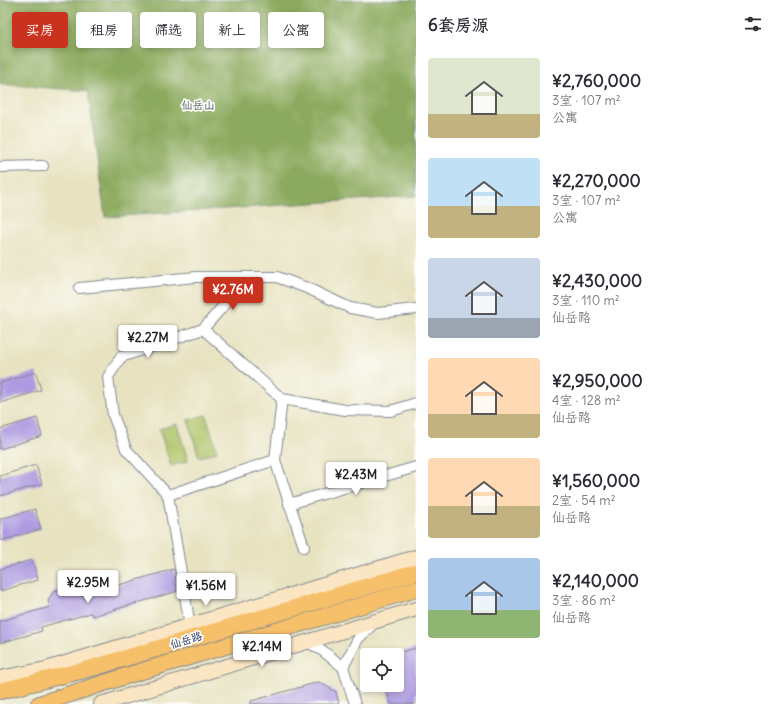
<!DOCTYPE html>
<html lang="zh">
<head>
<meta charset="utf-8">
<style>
	body { margin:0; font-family:Delius,"LXGW WenKai TC",sans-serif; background:#f7f7f7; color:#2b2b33; height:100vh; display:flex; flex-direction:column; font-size:15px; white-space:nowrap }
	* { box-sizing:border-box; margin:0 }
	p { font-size:13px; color:#7c7c81 }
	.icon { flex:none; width:22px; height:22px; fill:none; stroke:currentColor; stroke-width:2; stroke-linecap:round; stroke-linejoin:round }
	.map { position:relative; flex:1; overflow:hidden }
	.side { display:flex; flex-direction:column; background:#fff; width:360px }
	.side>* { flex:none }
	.banner { position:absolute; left:12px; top:12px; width:344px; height:36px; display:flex; gap:8px }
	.tools { position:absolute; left:360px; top:648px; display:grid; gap:8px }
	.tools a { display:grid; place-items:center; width:44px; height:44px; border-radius:4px; background:#fff; box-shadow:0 2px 6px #0003; font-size:20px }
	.price { position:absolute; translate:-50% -34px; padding:0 9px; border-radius:4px; background:#fff; color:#222; font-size:13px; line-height:26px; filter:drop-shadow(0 1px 2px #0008) }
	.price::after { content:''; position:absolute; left:50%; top:24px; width:12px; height:9px; margin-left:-6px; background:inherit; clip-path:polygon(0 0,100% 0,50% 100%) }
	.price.on { background:#c8321e; color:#fff }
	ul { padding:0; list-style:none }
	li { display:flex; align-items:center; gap:12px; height:100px; padding:0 12px }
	li span { display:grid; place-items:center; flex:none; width:112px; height:80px; border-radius:4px; color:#555 }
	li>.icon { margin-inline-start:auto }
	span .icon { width:48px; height:48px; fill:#fffc; stroke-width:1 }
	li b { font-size:17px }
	h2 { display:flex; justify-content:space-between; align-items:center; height:48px; padding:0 12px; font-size:17px }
	.tag { padding:0 14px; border-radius:4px; background:#fff; box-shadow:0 2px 6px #0003; font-size:14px; line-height:36px }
	.tag.on { background:#c8321e; color:#fff }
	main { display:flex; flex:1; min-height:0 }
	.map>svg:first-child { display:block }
</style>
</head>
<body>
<main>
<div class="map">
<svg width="416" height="704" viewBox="0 0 416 704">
	<rect width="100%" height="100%" fill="#fdfcf7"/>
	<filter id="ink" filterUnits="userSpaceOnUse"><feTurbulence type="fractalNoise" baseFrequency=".025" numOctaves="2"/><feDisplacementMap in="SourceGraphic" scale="8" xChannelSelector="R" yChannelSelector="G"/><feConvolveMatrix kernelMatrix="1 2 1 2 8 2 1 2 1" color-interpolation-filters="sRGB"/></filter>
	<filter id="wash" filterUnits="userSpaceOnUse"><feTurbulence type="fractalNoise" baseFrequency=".012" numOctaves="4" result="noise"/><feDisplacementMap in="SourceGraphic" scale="16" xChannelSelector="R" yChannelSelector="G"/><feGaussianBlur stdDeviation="0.9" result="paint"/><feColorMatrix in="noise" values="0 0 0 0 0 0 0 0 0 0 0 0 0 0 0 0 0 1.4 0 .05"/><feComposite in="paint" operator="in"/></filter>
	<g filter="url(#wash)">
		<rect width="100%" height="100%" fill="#e7e2c0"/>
		<g fill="#b0c56a" stroke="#667a64">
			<path d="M 206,415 L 217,452 L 199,457 L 188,420 Z"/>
			<path d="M 177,424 L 188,461 L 171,466 L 159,429 Z"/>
		</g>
		<path fill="#8caa5e" stroke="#546c5e" d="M 0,0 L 416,0 L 416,196 L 105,217 L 88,91 L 0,84 Z"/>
		<g id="blocks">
			<g fill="#ad9ae1">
				<path d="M 36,372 L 41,390 L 0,403 L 0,383 Z"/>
				<path d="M 37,418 L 42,436 L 0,449 L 0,429 Z"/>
				<path d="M 36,465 L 42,484 L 0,496 L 0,476 Z"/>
				<path d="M 35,509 L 41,529 L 0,541 L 0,519 Z"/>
				<path d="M 32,560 L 38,580 L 0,591 L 0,569 Z"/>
				<path d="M 174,569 L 178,591 L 93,616 L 91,613 L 41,627 L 42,631 L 0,643 L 0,621 L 50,607 L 48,601 L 54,591 L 78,585 L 81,596 Z"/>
				<path d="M 416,648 L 416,704 L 391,704 L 385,685 L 397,685 L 397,653 Z"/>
				<path d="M 319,682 L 336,692 L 339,704 L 251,704 L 251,701 Z"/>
			</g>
		</g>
	</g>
	<g filter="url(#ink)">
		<use href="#blocks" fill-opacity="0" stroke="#81888f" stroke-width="1"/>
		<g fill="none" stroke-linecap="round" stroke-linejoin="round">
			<defs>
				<g id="minor">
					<path d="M 0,167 L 43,166"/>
					<path d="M 79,288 L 196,277 L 277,277 L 307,288 L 350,308 L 378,313 L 416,309"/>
					<path d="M 203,329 L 225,304 L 241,277"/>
					<path d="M 282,399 L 275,460 L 304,547"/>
					<path d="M 168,495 L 275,460"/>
					<path d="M 289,504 L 416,467"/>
					<path d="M 190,626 L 168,495 L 126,449 L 113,415 L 108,377 L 121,357 L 203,329 L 282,399 L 345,410 L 391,411 L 416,403"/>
					<path d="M 306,641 L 323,651 L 343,667"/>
					<path d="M 343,667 L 358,639 L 375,622"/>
					<path d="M 343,667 L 355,704"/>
				</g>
				<g id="secondary">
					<path d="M 0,678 L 46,669 L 416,557"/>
					<path d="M 101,704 L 416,609"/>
				</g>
				<g id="trunk">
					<path d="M 0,691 L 92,668 L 416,572"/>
					<path d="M 39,704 L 129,675 L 416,589"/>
				</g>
			</defs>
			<use href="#minor" stroke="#81888f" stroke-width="12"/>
			<use href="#secondary" stroke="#81888f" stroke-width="16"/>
			<use href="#trunk" stroke="#81888f" stroke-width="18"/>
			<use href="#minor" stroke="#fff" stroke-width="10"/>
			<use href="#secondary" stroke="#fbe6c4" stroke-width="14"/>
			<use href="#trunk" stroke="#f6c06b" stroke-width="16"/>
		</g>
	</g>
	<g text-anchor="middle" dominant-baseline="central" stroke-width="3.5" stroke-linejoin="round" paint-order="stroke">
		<g font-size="11" fill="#485c62" stroke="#fdfcf7">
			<text x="198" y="105">仙岳山</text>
		</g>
		<g font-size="11" fill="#1b2f5e" stroke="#fdfcf7">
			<text transform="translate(186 640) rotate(-17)">仙岳路</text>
		</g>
	</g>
</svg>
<div class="tools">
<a><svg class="icon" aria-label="locate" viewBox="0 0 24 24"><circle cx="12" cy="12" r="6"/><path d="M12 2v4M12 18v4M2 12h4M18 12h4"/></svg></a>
</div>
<b class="price on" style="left:233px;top:311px">¥2.76M</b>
<b class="price" style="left:148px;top:359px">¥2.27M</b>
<b class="price" style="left:356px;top:496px">¥2.43M</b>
<b class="price" style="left:88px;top:604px">¥2.95M</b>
<b class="price" style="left:206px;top:607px">¥1.56M</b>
<b class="price" style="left:262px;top:668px">¥2.14M</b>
<div class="banner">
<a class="tag on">买房</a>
<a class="tag">租房</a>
<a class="tag">筛选</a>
<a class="tag">新上</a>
<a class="tag">公寓</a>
</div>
</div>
<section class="side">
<h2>6套房源<svg class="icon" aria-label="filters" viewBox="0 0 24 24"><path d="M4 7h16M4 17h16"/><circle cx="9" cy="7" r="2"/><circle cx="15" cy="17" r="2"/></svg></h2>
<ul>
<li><span style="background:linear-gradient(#dfe7d0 70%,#c2b280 0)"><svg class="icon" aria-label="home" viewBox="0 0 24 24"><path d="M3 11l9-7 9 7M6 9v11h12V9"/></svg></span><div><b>¥2,760,000</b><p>3室 · 107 m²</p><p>公寓</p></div></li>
<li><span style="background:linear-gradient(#bfe0f5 60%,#c2b280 0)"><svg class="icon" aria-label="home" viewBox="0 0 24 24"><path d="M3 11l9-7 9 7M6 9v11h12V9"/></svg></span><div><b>¥2,270,000</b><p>3室 · 107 m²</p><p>公寓</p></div></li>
<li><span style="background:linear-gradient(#c9d6e8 75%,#9aa5b1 0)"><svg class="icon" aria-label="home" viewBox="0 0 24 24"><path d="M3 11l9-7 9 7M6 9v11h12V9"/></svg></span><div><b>¥2,430,000</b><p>3室 · 110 m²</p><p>仙岳路</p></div></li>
<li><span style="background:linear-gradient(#ffd9b3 70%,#c2b280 0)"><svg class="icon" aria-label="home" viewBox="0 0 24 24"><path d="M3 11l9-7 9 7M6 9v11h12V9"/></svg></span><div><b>¥2,950,000</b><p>4室 · 128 m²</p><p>仙岳路</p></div></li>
<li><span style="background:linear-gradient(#ffd9b3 60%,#c2b280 0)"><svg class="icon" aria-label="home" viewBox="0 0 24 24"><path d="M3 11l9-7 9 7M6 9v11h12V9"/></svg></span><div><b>¥1,560,000</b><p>2室 · 54 m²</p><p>仙岳路</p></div></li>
<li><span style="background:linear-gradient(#a9c7e8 65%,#8fb573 0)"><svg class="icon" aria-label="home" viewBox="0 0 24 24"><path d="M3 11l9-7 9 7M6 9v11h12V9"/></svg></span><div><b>¥2,140,000</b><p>3室 · 86 m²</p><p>仙岳路</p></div></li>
</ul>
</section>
</main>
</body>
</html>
